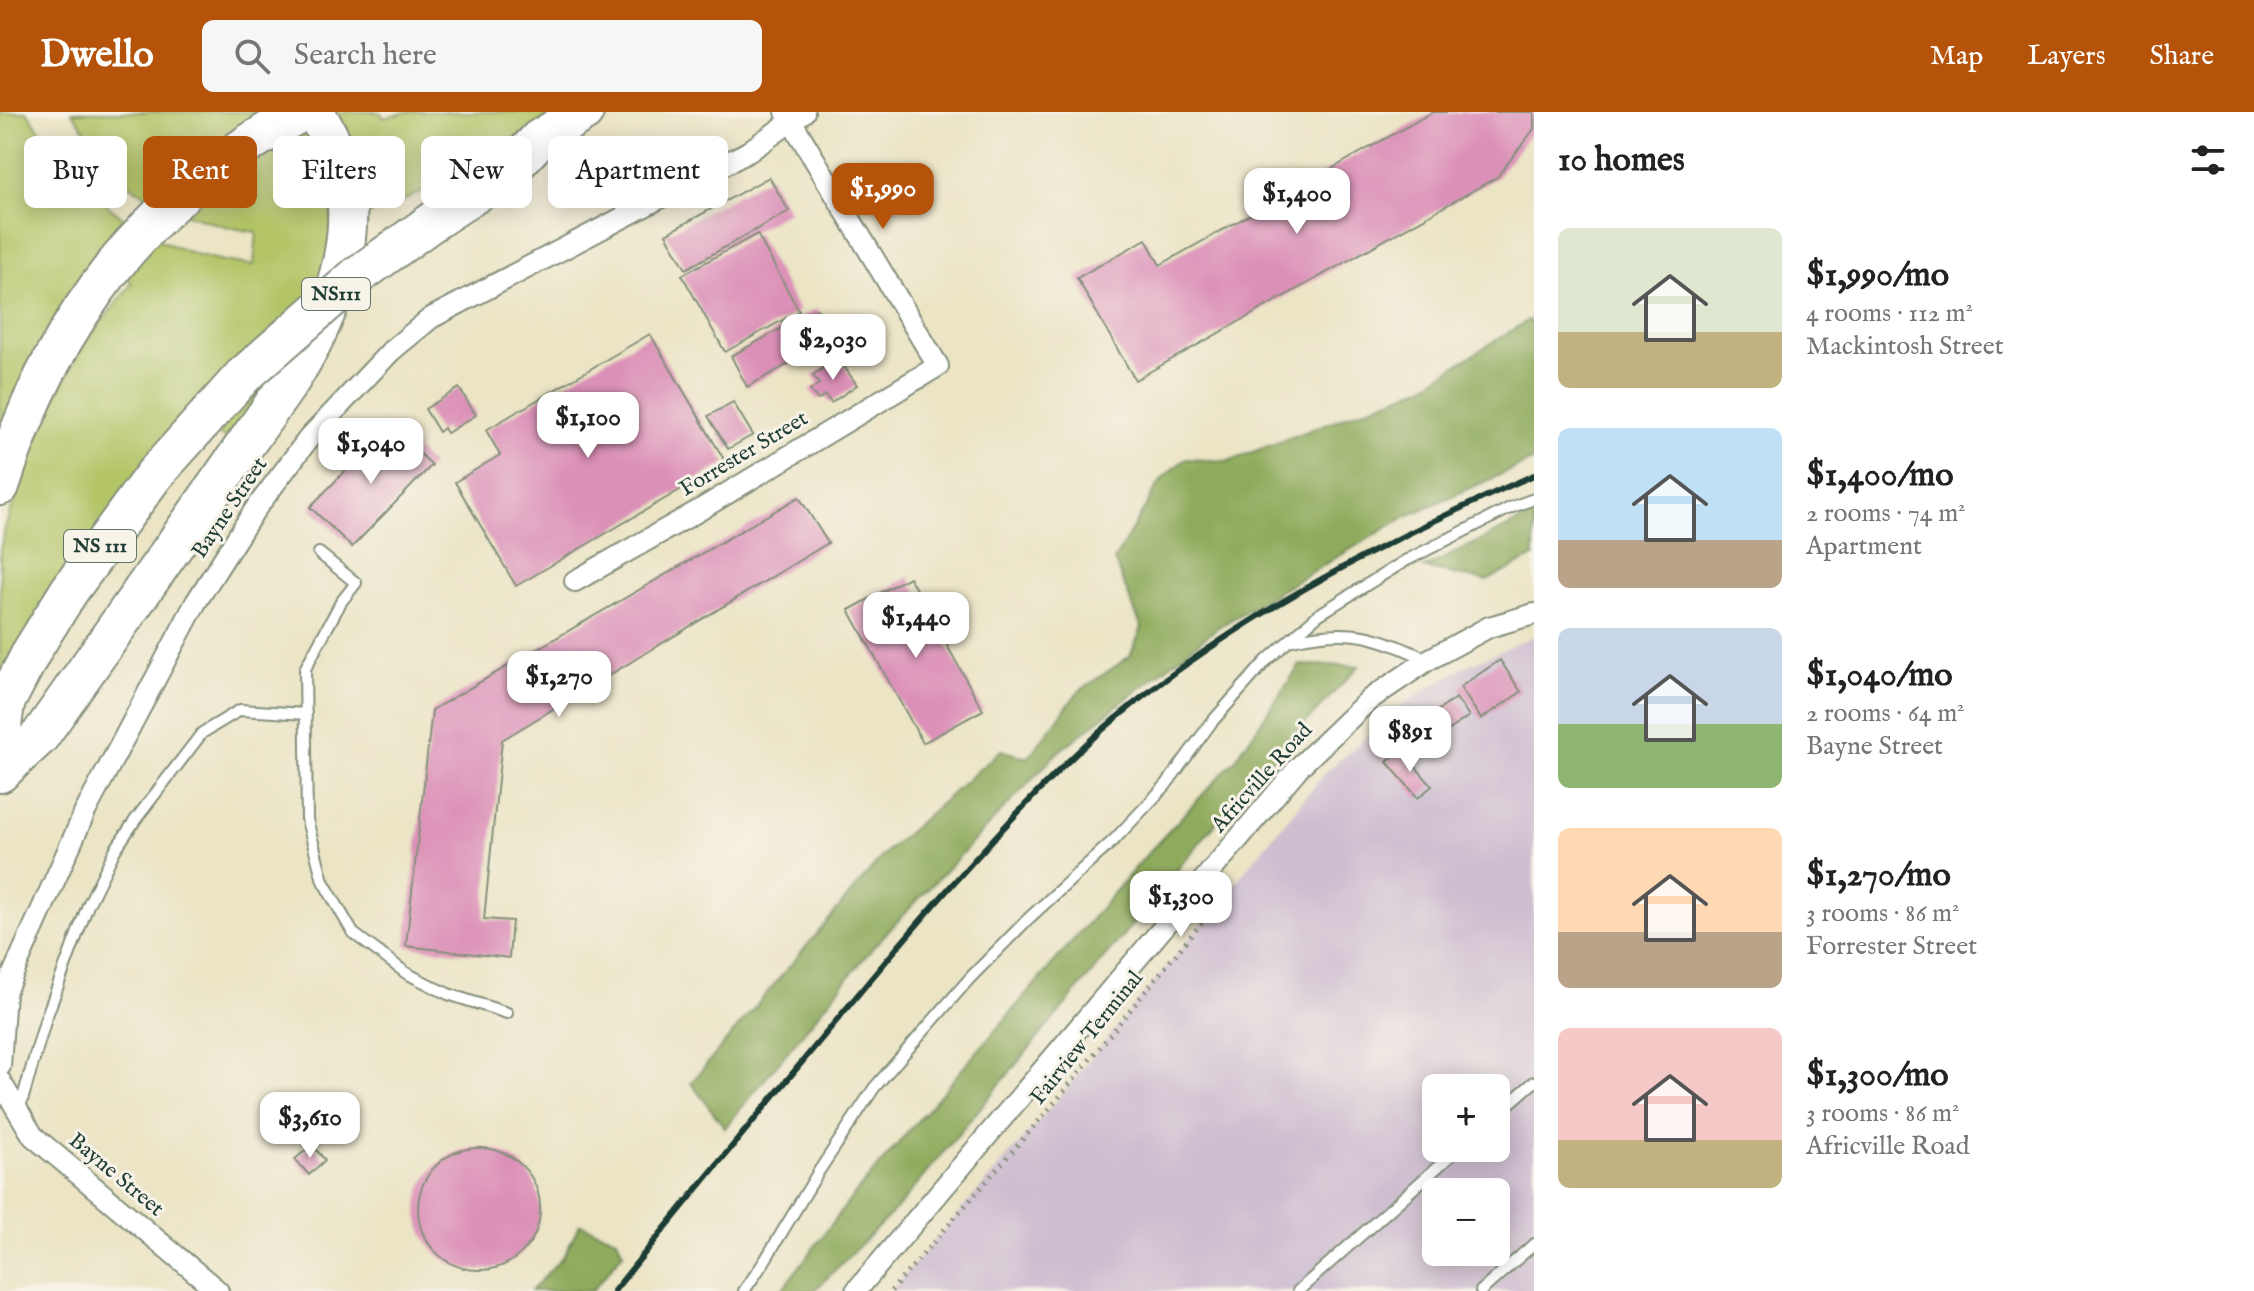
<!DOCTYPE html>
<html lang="en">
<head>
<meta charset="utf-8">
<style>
	body { margin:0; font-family:"IM FELL English",serif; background:#f6f6f6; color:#222; height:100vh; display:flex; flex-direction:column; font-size:30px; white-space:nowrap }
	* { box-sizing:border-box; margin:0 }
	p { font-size:26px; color:#767676 }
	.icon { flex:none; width:44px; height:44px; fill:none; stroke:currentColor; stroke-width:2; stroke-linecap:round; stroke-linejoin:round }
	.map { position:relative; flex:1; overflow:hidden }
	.drawer { display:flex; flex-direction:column; background:#fff; width:720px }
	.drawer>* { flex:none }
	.top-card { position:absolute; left:24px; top:24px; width:760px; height:72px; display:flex; gap:16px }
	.fabs { position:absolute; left:1422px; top:962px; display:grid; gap:16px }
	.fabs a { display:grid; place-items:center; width:88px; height:88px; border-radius:12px; background:#fff; box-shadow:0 4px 20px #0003; font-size:40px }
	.price { position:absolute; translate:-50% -68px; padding:0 18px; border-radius:16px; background:#fff; color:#222; font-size:26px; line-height:52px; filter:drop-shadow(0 2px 4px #0008) }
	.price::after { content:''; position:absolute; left:50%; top:48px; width:24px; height:18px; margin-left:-12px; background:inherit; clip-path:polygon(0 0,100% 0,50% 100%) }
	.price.selected { background:#b45309; color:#fff }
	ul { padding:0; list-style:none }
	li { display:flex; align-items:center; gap:24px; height:200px; padding:0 24px }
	li span { display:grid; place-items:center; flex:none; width:224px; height:160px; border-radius:12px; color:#555 }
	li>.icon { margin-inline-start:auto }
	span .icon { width:96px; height:96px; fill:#fffc; stroke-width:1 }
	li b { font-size:34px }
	h2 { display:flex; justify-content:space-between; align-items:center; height:96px; padding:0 24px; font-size:34px }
	.chip { padding:0 28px; border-radius:12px; background:#fff; box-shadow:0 4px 20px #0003; font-size:28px; line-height:72px }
	.chip.selected { background:#b45309; color:#fff }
	header { display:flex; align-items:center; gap:48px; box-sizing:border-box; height:112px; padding:0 40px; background:#b45309; color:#fff }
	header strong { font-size:38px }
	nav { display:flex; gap:44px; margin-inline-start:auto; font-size:28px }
	.search { width:560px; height:72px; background:#f6f6f6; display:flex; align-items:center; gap:20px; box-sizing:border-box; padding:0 28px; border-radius:12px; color:#767676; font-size:30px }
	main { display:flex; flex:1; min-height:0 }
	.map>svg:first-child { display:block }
</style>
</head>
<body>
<header>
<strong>Dwello</strong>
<div class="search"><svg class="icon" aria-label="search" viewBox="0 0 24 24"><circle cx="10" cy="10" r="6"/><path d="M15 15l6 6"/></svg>Search here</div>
<nav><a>Map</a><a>Layers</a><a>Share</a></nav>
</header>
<main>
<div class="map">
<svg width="1534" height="1179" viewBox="0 0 1534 1179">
	<rect width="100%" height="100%" fill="#f7f3e8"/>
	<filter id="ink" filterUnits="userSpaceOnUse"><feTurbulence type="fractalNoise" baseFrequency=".0125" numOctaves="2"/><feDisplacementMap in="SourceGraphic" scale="16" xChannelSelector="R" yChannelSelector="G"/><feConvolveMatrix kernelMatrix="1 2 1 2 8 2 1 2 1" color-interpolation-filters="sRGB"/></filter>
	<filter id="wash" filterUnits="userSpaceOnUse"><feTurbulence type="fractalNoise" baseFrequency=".006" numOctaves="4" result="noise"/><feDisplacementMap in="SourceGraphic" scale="32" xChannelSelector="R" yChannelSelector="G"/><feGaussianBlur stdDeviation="1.8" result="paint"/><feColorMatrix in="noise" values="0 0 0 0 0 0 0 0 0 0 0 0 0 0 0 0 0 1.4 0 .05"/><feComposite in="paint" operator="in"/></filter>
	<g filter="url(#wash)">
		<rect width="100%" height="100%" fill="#ebe4c5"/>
		<path fill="#cebed0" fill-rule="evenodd" d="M 1534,524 L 1534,1179 L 891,1179 L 1056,989 L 1327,659 L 1411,587 L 1464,555 ZM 1436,976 L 1496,976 L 1496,1036 L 1436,1036 ZM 1436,1080 L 1496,1080 L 1496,1140 L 1436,1140 Z"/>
		<g fill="#b4c568" stroke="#6a814e" stroke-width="2">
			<path d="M 0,0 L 27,0 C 87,86 145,144 254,153 L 257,120 C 220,116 147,91 121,65 C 102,47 88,21 72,0 L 299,0 L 319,32 L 333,114 L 325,180 L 229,330 L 193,302 L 0,576 L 0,437 L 7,410 L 29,347 L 58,280 L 85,231 L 132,171 L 104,142 L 81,171 L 27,255 L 0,336 Z"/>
			<path d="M 338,0 L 381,0 L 383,6 L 406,0 L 557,0 C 494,38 429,84 358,106 L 349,24 Z"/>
		</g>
		<g fill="#8faa5c" stroke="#577448" stroke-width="2">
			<path d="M 1528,208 L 1534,214 L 1534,348 L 1407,404 L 1217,516 L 1058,640 L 874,834 L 725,1016 L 691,971 L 886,740 L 1001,638 L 1028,646 L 1078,580 L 1130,544 L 1142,516 L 1114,448 L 1162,367 L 1185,347 L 1229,349 L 1422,275 Z"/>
			<path d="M 1534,402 L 1534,445 L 1487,469 L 1424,456 Z"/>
			<path d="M 1300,553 L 1359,554 L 1248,672 L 899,1094 L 814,1179 L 781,1179 L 853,1084 L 1149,740 L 1235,648 Z"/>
			<path d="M 580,1112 L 617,1127 L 623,1141 L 592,1179 L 531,1179 L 564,1143 Z"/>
		</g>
		<g id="blocks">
			<g fill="#db90b7">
				<path d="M 1433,0 L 1534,0 L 1534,17 L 1497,65 L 1135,268 L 1077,166 L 1146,127 L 1160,153 Z"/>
				<path d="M 769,65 L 789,99 L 686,157 L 666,122 Z"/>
				<path d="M 757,122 L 799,199 L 725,240 L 682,163 Z"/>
				<path d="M 817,197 L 834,227 L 747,275 L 731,244 Z"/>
				<path d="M 650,222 L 726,351 L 516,474 L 455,370 L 500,343 L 486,318 Z"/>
				<path d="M 838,246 L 857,273 L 831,291 L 825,283 L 818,288 L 810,278 L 819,272 L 813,263 Z"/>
				<path d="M 459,276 L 476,303 L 447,321 L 444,316 L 439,320 L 425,297 Z"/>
				<path d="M 733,290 L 753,323 L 728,337 L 708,304 Z"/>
				<path d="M 390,313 L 432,353 L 352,435 L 310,395 Z"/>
				<path d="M 799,385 L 828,431 L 502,628 L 484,807 L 512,809 L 509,846 L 406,834 L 432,598 Z"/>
				<path d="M 909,465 L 983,598 L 923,631 L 849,498 Z"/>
				<path d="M 1500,548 L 1521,580 L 1481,607 L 1460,575 Z"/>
				<path d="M 1456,586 L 1469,604 L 1428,633 L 1415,615 Z"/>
				<path d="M 1401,638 L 1432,674 L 1418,686 L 1387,650 Z"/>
				<path d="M 312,1033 L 325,1048 L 309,1063 L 295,1047 Z"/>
				<circle cx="479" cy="1097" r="61"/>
			</g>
		</g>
	</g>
	<g filter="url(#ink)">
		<use href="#blocks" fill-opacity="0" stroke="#85907c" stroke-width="2"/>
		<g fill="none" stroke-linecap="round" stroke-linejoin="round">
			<defs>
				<g id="service">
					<path d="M 319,441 L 356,471 L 341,490 L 305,557 L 307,708 L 323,769 L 353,821 L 406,861 L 448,882 L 507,901"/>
					<path d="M 1292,528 C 1350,515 1376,523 1428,548"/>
					<path d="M 19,999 L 46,906 L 88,793 L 115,738 L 136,707 L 202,621 L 240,598 L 306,602"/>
					<path d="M 1496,1003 L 1534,970"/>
					<path d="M 744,1179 L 764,1150 L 819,1059 L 874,976 L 970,866 L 1028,807 L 1114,728 L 1166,673 L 1211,611 L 1266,549 L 1318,503 L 1405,449 L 1512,395 L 1534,387"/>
					<path d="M 1298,1179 L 1459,1036"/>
					<path d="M 1481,1179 L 1534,1132"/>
				</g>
				<g id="minor">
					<path d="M 575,469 L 698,399 L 938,254 L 786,0"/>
					<path d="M 0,954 L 5,880 L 85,700 L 196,490 L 254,399 L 309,326 L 391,239 L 431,206 L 748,40 L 804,0"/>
					<path d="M 0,969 L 33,1024 L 218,1179"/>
					<path d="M 856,1179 L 1299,655 L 1370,587 L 1428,548 L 1489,515 L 1534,502"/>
				</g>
				<g id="motorway">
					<path d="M 435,108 L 507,61 L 539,27 L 584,0"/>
					<path d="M 0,374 C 52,208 148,82 302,0"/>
					<path d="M 0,630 L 5,591 L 33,537 L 69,479 L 154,363 L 243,264"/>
					<path d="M 0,661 L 40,624 L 290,269 C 328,209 359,135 343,62 C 338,40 327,20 315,0"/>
				</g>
			</defs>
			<use href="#service" stroke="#85907c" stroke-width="14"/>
			<use href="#minor" stroke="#85907c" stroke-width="24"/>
			<use href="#motorway" stroke="#85907c" stroke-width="42"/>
			<path stroke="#85907c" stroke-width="5" stroke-dasharray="2 6" stroke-linecap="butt" d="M 891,1179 L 1056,989 L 1202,810"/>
			<use href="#service" stroke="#fff" stroke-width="10"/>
			<use href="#minor" stroke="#fff" stroke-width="20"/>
			<use href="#motorway" stroke="#fff" stroke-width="38"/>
			<path stroke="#1f3d34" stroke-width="6" d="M 614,1179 C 687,1088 762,998 837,908 C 882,853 928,799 976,746 C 1014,704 1052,663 1094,625 C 1224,511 1377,432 1534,363"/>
			<defs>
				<path id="motorway-bridge" d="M 243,264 L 357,164 L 435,108"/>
			</defs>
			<use href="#motorway-bridge" stroke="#85907c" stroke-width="42" stroke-linecap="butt"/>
			<use href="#motorway-bridge" stroke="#fff" stroke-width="38"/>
		</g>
	</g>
	<g text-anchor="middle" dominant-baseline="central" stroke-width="6" stroke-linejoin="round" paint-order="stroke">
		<g fill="#f7f3e8" stroke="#60746a" stroke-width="2">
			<rect x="302" y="166" width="68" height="32" rx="6"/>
			<rect x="64" y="418" width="72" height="32" rx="6"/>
		</g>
		<g font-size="20" font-weight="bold" fill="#1f3d34">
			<text x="336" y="182">NS111</text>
			<text x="100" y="434">NS 111</text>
		</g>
		<g font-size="22" fill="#1f3d34" stroke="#f7f3e8">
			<text transform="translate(744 342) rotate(-31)">Forrester Street</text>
			<text transform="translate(230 396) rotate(-56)">Bayne Street</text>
			<text transform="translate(1262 666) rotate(-48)">Africville Road</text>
			<text transform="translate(1087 926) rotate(-51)">Fairview Terminal</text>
			<text transform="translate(116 1063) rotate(40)">Bayne Street</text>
		</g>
	</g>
</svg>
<div class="fabs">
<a>+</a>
<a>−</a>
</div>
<b class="price selected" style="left:883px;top:119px">$1,990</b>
<b class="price" style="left:1297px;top:124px">$1,400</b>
<b class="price" style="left:833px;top:270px">$2,030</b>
<b class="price" style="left:588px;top:348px">$1,100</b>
<b class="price" style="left:371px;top:374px">$1,040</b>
<b class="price" style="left:916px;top:548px">$1,440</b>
<b class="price" style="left:559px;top:607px">$1,270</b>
<b class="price" style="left:1410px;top:662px">$891</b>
<b class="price" style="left:1181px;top:827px">$1,300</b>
<b class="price" style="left:310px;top:1048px">$3,610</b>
<div class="top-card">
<a class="chip">Buy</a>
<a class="chip selected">Rent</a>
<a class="chip">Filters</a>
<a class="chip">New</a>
<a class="chip">Apartment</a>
</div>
</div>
<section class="drawer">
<h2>10 homes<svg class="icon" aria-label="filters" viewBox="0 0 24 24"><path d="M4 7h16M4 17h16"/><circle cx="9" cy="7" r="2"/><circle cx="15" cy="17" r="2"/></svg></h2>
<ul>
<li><span style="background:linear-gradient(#dfe7d0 65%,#c2b280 0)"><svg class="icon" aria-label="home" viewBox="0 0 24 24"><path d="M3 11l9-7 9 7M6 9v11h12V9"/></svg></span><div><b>$1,990/mo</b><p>4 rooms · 112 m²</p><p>Mackintosh Street</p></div></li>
<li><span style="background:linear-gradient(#bfe0f5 70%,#b9a48a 0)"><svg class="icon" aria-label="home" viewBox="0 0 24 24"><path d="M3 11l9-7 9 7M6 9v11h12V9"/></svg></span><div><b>$1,400/mo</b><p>2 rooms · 74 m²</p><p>Apartment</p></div></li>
<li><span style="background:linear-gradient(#c9d6e8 60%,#8fb573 0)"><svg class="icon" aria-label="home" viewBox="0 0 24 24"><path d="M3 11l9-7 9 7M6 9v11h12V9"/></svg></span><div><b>$1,040/mo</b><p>2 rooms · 64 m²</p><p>Bayne Street</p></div></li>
<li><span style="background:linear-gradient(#ffd9b3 65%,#b9a48a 0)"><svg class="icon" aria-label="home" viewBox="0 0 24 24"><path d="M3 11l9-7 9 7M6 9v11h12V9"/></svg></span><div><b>$1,270/mo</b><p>3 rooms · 86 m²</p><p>Forrester Street</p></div></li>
<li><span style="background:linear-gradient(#f6c9c9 70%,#c2b280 0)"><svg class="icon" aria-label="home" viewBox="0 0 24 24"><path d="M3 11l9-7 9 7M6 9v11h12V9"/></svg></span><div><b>$1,300/mo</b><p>3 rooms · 86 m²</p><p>Africville Road</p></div></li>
</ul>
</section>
</main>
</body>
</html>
